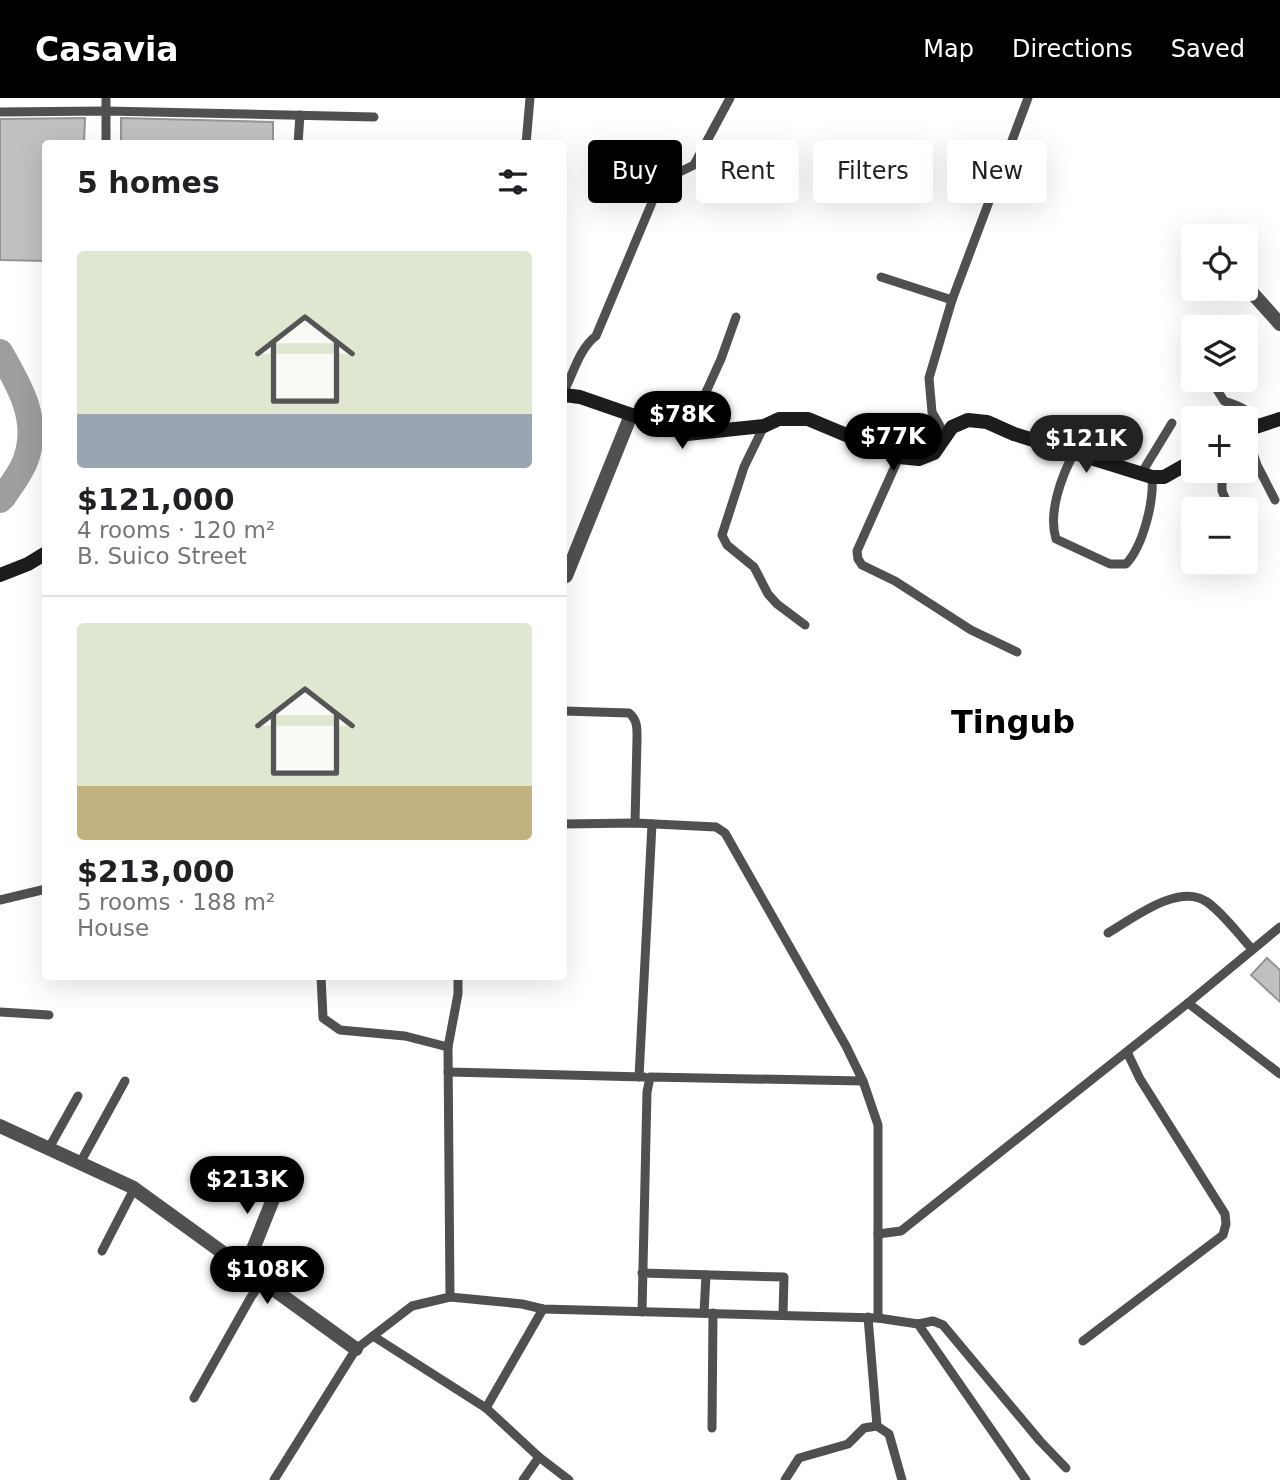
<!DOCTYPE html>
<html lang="en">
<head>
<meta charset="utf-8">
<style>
	body { margin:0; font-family:"DejaVu Sans",sans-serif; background:#f2f2f2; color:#202124; height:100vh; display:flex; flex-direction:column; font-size:26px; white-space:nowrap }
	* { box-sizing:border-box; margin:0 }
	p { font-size:23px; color:#757577 }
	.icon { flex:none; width:38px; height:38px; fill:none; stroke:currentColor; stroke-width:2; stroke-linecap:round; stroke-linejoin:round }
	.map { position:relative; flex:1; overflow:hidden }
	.details { position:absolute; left:42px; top:42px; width:525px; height:840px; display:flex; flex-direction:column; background:#fff; border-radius:7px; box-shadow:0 7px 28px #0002 }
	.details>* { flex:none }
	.top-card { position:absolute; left:588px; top:42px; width:586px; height:63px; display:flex; gap:14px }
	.buttons { position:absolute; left:1181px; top:126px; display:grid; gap:14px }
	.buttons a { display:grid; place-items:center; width:77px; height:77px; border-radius:7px; background:#fff; box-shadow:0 7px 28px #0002; font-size:35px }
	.price { position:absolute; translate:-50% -60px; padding:0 16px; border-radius:24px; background:#000; color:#fff; font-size:23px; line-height:46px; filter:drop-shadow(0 2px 4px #0008) }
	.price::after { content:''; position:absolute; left:50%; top:42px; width:21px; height:16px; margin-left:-10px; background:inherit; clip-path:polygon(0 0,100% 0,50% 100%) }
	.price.selected { background:#222; color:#fff }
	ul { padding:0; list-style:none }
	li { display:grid; align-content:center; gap:14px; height:371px; padding:0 35px }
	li+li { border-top:2px solid #e0e0e0 }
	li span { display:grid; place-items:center; height:217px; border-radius:7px; color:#555 }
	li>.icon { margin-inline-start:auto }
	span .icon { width:126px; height:126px; fill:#fffc; stroke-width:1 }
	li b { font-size:30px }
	h2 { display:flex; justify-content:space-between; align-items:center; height:84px; padding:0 35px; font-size:30px }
	.chip { padding:0 24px; border-radius:7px; background:#fff; box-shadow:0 7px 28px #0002; font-size:24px; line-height:63px }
	.chip.selected { background:#000; color:#fff }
	header { display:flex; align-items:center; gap:42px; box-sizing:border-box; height:98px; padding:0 35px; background:#000; color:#fff }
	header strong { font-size:33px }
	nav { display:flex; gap:38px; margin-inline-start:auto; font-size:24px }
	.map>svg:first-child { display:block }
</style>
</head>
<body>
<header>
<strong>Casavia</strong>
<nav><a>Map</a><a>Directions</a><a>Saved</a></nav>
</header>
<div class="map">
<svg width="1280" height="1382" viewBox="0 0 1280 1382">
	<rect width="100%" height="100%" fill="#fff"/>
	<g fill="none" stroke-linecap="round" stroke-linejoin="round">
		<path stroke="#9e9e9e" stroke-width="26" d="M 0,254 C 19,287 40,321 26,361 C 22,374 11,387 4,398 L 0,402"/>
	</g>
	<g fill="#c0c0c0" stroke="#949494" stroke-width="2">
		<path d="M 85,20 L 84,46 L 46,46 L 46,163 L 0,162 L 0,21 Z"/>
		<path d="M 121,20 L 273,24 L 273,46 L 121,46 Z"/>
		<path d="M 1267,860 L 1280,872 L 1280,904 L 1251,877 Z"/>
	</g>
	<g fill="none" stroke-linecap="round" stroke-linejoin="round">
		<g stroke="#505050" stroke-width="9">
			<path d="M 106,0 L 106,46"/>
			<path d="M 0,14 L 106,13 L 374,19"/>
			<path d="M 298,46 L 300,17"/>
			<path d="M 526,46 L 530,0"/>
			<path d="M 881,179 L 952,202"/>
			<path d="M 1211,282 L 1224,303 C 1240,308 1249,311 1257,327"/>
			<path d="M 564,293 C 574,274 579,251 596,238 L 661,83 L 694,67 L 730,0"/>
			<path d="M 764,328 L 744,369 L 722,437 L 727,447 L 754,469 L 768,496 L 777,506 L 805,527"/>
			<path d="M 1246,334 L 1257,367 L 1275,402"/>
			<path d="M 687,336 L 721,261 L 736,219"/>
			<path d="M 945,337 L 932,314 L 929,280 L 952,202 L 1028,0"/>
			<path d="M 1074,355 C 1061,379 1048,415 1056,441 L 1110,466 L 1126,466 C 1143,448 1154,404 1152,379"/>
			<path d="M 899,359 L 857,453 L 858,461 L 862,467 L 895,483 L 971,532 L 1017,554"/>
			<path d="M 1222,373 L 1222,393 L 1230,411"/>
			<path d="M 1141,376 L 1172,325"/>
			<path d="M 564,613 L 629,615 C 638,622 637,632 637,641 L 635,725"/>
			<path d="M 564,726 L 635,725 L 716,729 L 725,735 L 846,948 L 863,983 L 878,1027 L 878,1220"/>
			<path d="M 0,802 L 46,791"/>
			<path d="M 1108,835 C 1132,821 1179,784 1207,804 C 1224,816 1238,836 1252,851"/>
			<path d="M 321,878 L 323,920 L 340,932 L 405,938 L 448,949"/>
			<path d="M 1188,905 L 1280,976"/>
			<path d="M 0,914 L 49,917"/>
			<path d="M 448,974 L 644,979"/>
			<path d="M 639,979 L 652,726"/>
			<path d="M 49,1050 L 78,998"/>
			<path d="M 80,1065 L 125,983"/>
			<path d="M 878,1136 L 901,1133 L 1188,905 L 1280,829"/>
			<path d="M 102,1153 L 134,1091"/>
			<path d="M 642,1175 L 784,1179 L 783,1216"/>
			<path d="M 450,1199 L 448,949 L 458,896 L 458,878"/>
			<path d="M 642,1214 L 647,994 L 650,979 L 863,983"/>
			<path d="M 704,1215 L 706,1177"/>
			<path d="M 918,1226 L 933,1223 L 943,1227 L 1040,1343 L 1066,1370"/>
			<path d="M 373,1238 L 486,1310 L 539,1359 L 569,1382"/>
			<path d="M 1083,1243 L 1223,1137 L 1226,1126 L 1225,1116 L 1140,981 L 1127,954"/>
			<path d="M 194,1300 L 251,1199 L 262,1183"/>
			<path d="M 486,1310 L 543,1211"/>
			<path d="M 877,1328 L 889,1336 L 902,1382"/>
			<path d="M 712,1330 L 713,1215"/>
			<path d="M 274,1382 L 356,1251 L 412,1208 L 450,1199 L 522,1206 L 543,1211 L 878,1220 L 918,1226 L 1026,1382"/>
			<path d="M 523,1382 L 539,1359"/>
			<path d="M 785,1382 L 799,1360 L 848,1346 L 864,1330 L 877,1328 L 868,1219"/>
		</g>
		<g stroke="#505050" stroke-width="14">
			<path d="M 1246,188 L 1280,226"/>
			<path d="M 566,478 L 631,317"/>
			<path d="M 0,1028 L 132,1089 L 356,1251"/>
			<path d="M 245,1171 L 282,1079"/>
		</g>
		<g stroke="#1d1d1d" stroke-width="14">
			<path d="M 564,297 L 580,299 L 687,336 L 764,328 L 779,321 L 808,321 L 899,359 L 919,361 L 934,355 L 952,329 L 968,322 L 987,324 L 1014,336 L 1152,379 L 1164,379 L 1194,362"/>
			<path d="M 1246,332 L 1280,321"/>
			<path d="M 0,477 L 28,466 L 46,455"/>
		</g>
	</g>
	<g text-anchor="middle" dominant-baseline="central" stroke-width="5" stroke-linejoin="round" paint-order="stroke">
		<g font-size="32" font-weight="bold" fill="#000" stroke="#fff">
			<text x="1013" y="624">Tingub</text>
		</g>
	</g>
</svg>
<div class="buttons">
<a><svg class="icon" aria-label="locate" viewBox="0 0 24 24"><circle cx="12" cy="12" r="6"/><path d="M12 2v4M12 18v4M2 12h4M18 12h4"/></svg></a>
<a><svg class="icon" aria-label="layers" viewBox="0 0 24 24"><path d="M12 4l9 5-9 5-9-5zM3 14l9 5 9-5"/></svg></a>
<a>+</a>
<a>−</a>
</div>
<b class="price" style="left:682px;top:353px">$78K</b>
<b class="price" style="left:893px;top:375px">$77K</b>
<b class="price selected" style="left:1086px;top:377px">$121K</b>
<b class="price" style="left:247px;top:1118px">$213K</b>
<b class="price" style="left:267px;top:1208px">$108K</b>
<div class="top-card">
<a class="chip selected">Buy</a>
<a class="chip">Rent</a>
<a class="chip">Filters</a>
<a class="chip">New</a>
</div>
<section class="details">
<h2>5 homes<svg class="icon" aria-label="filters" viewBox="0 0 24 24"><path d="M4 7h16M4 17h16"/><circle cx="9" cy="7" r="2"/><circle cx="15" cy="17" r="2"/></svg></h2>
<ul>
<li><span style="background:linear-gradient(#dfe7d0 75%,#9aa5b1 0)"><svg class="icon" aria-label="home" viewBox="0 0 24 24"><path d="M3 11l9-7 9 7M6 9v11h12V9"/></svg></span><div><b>$121,000</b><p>4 rooms · 120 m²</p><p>B. Suico Street</p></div></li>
<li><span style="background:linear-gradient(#dfe7d0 75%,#c2b280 0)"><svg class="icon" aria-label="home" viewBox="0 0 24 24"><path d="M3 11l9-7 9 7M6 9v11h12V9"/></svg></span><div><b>$213,000</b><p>5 rooms · 188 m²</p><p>House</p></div></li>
</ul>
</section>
</div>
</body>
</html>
